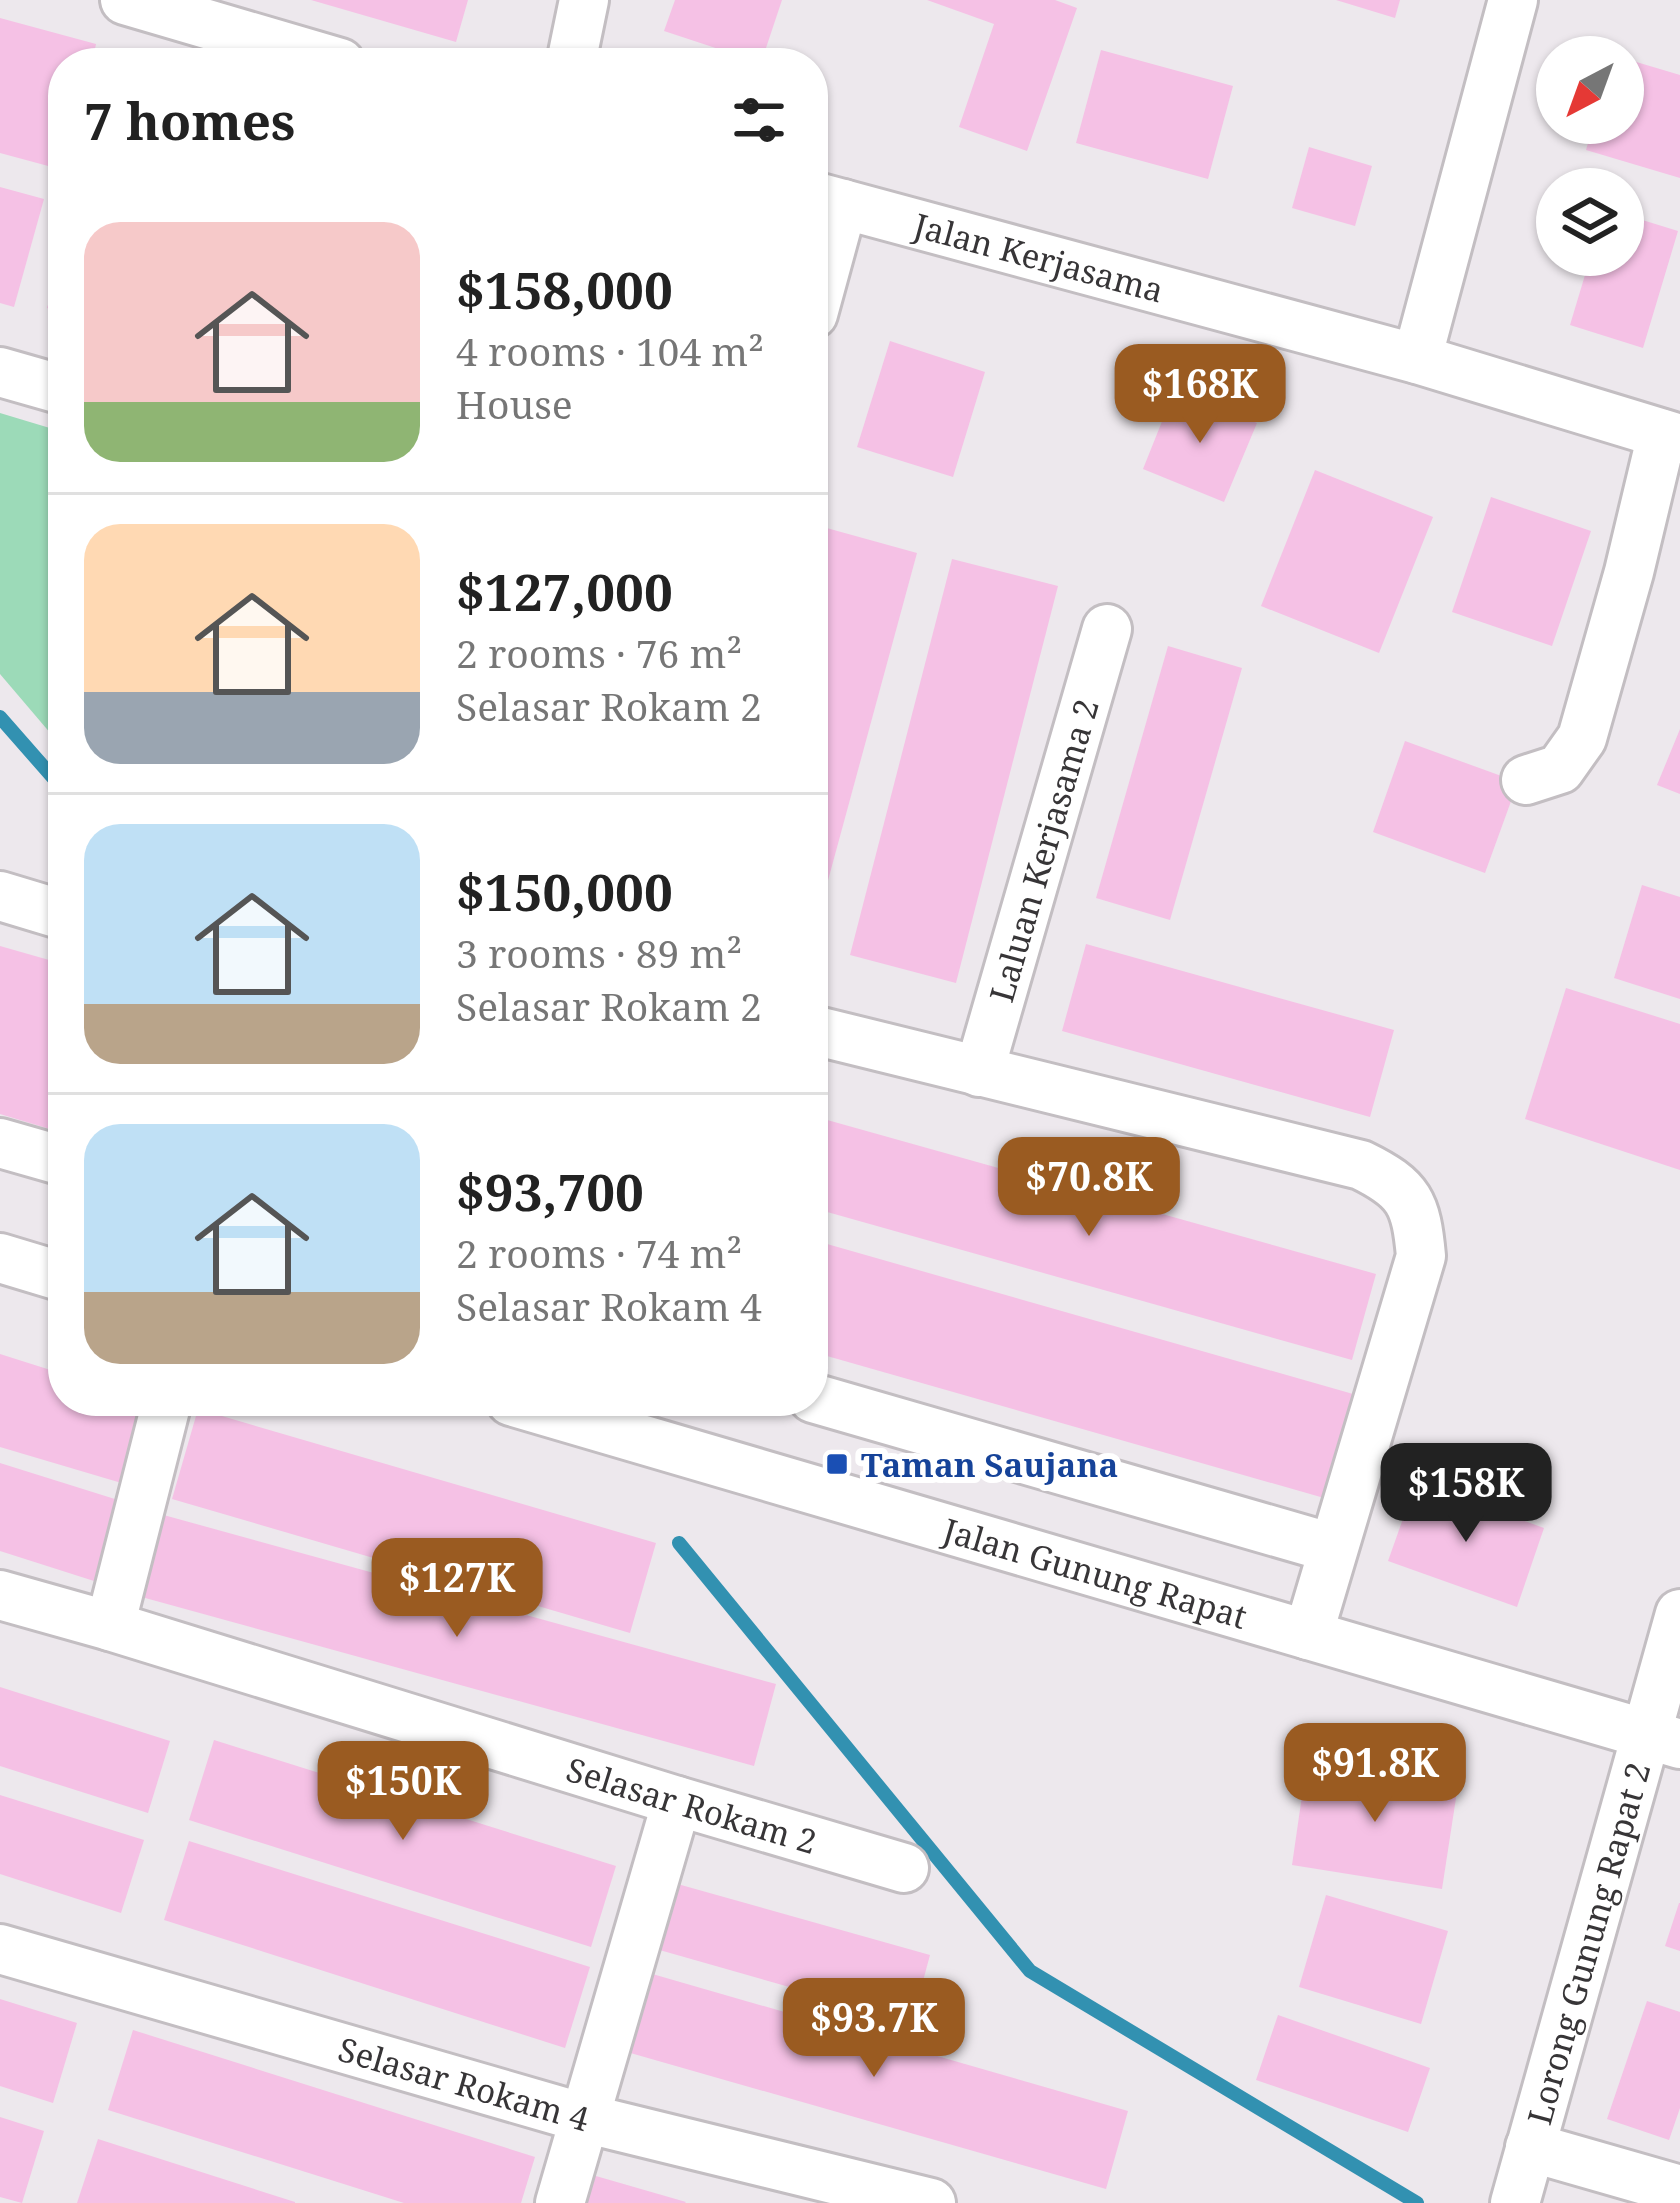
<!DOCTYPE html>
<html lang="en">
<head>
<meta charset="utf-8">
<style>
	body { margin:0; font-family:"Noto Serif",serif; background:#f6f6f6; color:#222; height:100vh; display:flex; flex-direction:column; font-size:45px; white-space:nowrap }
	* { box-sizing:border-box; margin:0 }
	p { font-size:39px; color:#767676 }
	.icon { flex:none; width:66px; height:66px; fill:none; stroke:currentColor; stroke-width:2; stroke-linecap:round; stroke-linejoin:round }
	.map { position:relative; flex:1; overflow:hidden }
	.drawer { position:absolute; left:48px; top:48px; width:780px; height:1368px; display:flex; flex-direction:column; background:#fff; border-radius:48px; box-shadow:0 3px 9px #0004 }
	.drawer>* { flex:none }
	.needle { width:78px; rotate:221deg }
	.controls { position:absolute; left:1536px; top:36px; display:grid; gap:24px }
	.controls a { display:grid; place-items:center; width:108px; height:108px; border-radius:50%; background:#fff; box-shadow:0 3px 9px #0004; font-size:60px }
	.price { position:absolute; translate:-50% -102px; padding:0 27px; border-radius:24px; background:#9a5b21; color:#fff; font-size:39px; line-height:78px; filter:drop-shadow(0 3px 6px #0008) }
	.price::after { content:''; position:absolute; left:50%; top:72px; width:36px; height:27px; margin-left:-18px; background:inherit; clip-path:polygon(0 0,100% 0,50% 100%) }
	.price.on { background:#222; color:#fff }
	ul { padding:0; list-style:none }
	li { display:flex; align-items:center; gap:36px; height:300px; padding:0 36px }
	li+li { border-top:3px solid #e0e0e0 }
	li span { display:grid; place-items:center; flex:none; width:336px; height:240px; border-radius:36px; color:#555 }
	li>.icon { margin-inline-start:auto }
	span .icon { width:144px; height:144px; fill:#fffc; stroke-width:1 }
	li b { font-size:51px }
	h2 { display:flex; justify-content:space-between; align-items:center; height:144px; padding:0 36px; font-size:51px }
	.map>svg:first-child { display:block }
</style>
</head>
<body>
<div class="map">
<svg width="1680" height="2203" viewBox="0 0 1680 2203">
	<rect width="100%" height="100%" fill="#ede8ed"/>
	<path fill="#9cdab8" d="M 0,413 L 63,432 L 63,748 L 0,674 Z"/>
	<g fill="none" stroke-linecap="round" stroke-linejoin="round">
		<g stroke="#3291b1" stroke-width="14">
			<path d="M 0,717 L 63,789"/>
			<path d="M 679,1543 L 1030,1971 L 1417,2203"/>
		</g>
	</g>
	<g fill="#f5c1e5">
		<path d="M 311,0 L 468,0 L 456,42 Z"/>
		<path d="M 675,0 L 782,0 L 761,63 L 664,31 Z"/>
		<path d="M 927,0 L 1055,0 L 1077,8 L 1027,151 L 959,127 L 994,24 Z"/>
		<path d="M 1336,0 L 1400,0 L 1395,18 Z"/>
		<path d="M 0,18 L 96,44 L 92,63 L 63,63 L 63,170 L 0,153 Z"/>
		<path d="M 1101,50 L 1233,86 L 1208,179 L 1076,143 Z"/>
		<path d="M 1623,58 L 1680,75 L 1680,178 L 1586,150 L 1594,123 L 1623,123 Z"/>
		<path d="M 1309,147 L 1372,166 L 1355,226 L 1292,208 Z"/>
		<path d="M 0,187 L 44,199 L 14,307 L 0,303 Z"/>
		<path d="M 1623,214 L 1678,231 L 1643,348 L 1570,325 L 1591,255 L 1623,255 Z"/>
		<path d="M 62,257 L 63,258 L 63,313 L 47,308 Z"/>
		<path d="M 890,341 L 985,372 L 953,477 L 857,447 Z"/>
		<path d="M 1175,389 L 1257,423 L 1224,502 L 1143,469 Z"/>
		<path d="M 1315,470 L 1433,517 L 1379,653 L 1261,606 Z"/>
		<path d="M 1491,497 L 1591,531 L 1552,646 L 1452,612 Z"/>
		<path d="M 823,527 L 917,553 L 814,932 L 813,565 Z"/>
		<path d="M 952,559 L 1058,586 L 956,983 L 850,955 Z"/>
		<path d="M 1168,646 L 1242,668 L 1170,920 L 1096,898 Z"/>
		<path d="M 1680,729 L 1680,794 L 1657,785 Z"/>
		<path d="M 1405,741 L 1518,782 L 1485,873 L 1373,832 Z"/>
		<path d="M 1642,885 L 1680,897 L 1680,999 L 1614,978 Z"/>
		<path d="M 1086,944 L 1394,1030 L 1370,1117 L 1062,1031 Z"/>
		<path d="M 0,946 L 63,964 L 63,1133 L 0,1114 Z"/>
		<path d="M 1566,988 L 1680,1024 L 1680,1170 L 1525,1119 Z"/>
		<path d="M 813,1116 L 1376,1274 L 1352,1360 L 813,1208 Z"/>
		<path d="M 813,1240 L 1367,1398 L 1338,1502 L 813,1352 Z"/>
		<path d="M 0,1354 L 63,1374 L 63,1401 L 157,1401 L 135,1487 L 0,1447 Z"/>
		<path d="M 198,1409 L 656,1543 L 630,1633 L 172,1499 Z"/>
		<path d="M 0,1463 L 118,1500 L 94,1581 L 0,1551 Z"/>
		<path d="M 1416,1482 L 1544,1528 L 1517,1607 L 1388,1561 Z"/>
		<path d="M 160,1514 L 776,1684 L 754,1766 L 138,1596 Z"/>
		<path d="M 0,1687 L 170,1741 L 148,1813 L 0,1766 Z"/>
		<path d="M 214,1740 L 616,1866 L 591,1947 L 189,1820 Z"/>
		<path d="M 1307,1761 L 1458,1785 L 1442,1889 L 1292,1865 Z"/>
		<path d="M 0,1795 L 144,1840 L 121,1913 L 0,1874 Z"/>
		<path d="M 189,1841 L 590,1967 L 565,2048 L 164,1920 Z"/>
		<path d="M 674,1883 L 930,1955 L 912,2022 L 656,1949 Z"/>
		<path d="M 1326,1895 L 1448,1931 L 1421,2024 L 1299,1987 Z"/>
		<path d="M 1679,1903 L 1680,1903 L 1680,1951 L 1665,1946 Z"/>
		<path d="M 642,1971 L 1128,2111 L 1106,2189 L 620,2050 Z"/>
		<path d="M 0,1999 L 77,2023 L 53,2103 L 0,2086 Z"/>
		<path d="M 1647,2001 L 1680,2012 L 1680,2108 L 1669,2140 L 1607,2119 Z"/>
		<path d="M 1278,2015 L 1430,2068 L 1408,2132 L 1256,2080 Z"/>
		<path d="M 133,2030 L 535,2157 L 521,2203 L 404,2203 L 108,2110 Z"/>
		<path d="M 0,2117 L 44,2131 L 22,2203 L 0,2197 Z"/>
		<path d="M 98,2139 L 295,2202 L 295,2203 L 77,2203 Z"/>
		<path d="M 589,2174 L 686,2202 L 685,2203 L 581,2203 Z"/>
	</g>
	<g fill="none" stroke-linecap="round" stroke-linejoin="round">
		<defs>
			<g id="minor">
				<path d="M 125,0 L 340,63"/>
				<path d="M 571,63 L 584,0"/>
				<path id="s1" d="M 813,196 L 1417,359 L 1680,439"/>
				<path d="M 813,314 L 843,204"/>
				<path d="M 1417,359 L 1513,0"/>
				<path d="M 0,372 L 63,390"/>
				<path d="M 1526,780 L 1560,769 L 1582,738 L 1629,572 L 1662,434"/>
				<path d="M 0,896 L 63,915"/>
				<path d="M 813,1030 L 1361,1165 C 1410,1189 1416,1203 1421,1256 L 1308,1635"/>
				<path id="s2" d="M 979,1072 L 1107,629"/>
				<path d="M 0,1143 L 63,1161"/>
				<path d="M 0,1258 L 63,1277"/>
				<path d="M 813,1398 L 1332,1548"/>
				<path id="s3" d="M 511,1401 L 1680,1744"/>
				<path id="s4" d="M 0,1595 L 110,1626 L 677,1801 L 904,1868"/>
				<path d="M 110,1626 L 167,1401"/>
				<path id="s5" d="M 0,1949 L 584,2118 L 931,2203"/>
				<path d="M 1530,2147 L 1680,2190"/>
				<path d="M 560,2203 L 677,1801"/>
				<path id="s6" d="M 1515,2203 L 1680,1614"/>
			</g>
		</defs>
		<use href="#minor" stroke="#c3bec2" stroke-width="54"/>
		<use href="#minor" stroke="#fff" stroke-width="48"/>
	</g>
	<rect fill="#1a4fb4" stroke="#fff" stroke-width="4.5" x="825" y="1452" width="24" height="24" rx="6"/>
	<g text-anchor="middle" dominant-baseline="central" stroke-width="12" stroke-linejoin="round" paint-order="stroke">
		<g font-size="33" fill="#373537" stroke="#fff">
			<text stroke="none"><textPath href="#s1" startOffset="234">Jalan Kerjasama</textPath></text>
			<text stroke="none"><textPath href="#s2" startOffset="231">Laluan Kerjasama 2</textPath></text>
			<text stroke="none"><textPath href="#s3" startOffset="609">Jalan Gunung Rapat</textPath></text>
			<text stroke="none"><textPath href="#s4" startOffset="723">Selasar Rokam 2</textPath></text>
			<text stroke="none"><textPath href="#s6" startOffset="270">Lorong Gunung Rapat 2</textPath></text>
			<text stroke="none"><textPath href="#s5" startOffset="483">Selasar Rokam 4</textPath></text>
		</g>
		<g font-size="33" font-weight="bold" fill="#164399" stroke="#fff" text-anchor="start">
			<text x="861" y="1464">Taman Saujana</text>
		</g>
	</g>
</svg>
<div class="controls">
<a><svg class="needle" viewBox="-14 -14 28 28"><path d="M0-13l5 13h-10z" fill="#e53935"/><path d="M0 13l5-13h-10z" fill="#767676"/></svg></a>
<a><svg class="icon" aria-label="layers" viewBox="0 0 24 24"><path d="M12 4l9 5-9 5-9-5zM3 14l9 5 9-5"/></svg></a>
</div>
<b class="price" style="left:1200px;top:446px">$168K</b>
<b class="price" style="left:1089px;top:1239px">$70.8K</b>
<b class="price on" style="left:1466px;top:1545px">$158K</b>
<b class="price" style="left:457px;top:1640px">$127K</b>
<b class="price" style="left:1375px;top:1825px">$91.8K</b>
<b class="price" style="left:403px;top:1843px">$150K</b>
<b class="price" style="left:874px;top:2080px">$93.7K</b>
<section class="drawer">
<h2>7 homes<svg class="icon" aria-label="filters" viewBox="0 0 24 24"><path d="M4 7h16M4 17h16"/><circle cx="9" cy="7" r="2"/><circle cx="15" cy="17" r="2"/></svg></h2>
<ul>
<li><span style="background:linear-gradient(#f6c9c9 75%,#8fb573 0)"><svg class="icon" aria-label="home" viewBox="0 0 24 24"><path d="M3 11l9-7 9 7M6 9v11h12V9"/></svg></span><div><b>$158,000</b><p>4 rooms · 104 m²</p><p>House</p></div></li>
<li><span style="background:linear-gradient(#ffd9b3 70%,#9aa5b1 0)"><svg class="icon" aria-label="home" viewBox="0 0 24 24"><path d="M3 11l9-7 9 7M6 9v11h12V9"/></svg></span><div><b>$127,000</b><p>2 rooms · 76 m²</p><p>Selasar Rokam 2</p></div></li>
<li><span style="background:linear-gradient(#bfe0f5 75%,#b9a48a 0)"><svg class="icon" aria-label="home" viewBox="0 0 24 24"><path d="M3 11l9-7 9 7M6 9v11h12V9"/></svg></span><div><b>$150,000</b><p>3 rooms · 89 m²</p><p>Selasar Rokam 2</p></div></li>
<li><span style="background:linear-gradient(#bfe0f5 70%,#b9a48a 0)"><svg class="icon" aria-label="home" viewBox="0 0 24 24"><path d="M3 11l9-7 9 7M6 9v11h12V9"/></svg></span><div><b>$93,700</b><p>2 rooms · 74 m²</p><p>Selasar Rokam 4</p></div></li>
</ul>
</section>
</div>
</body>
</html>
